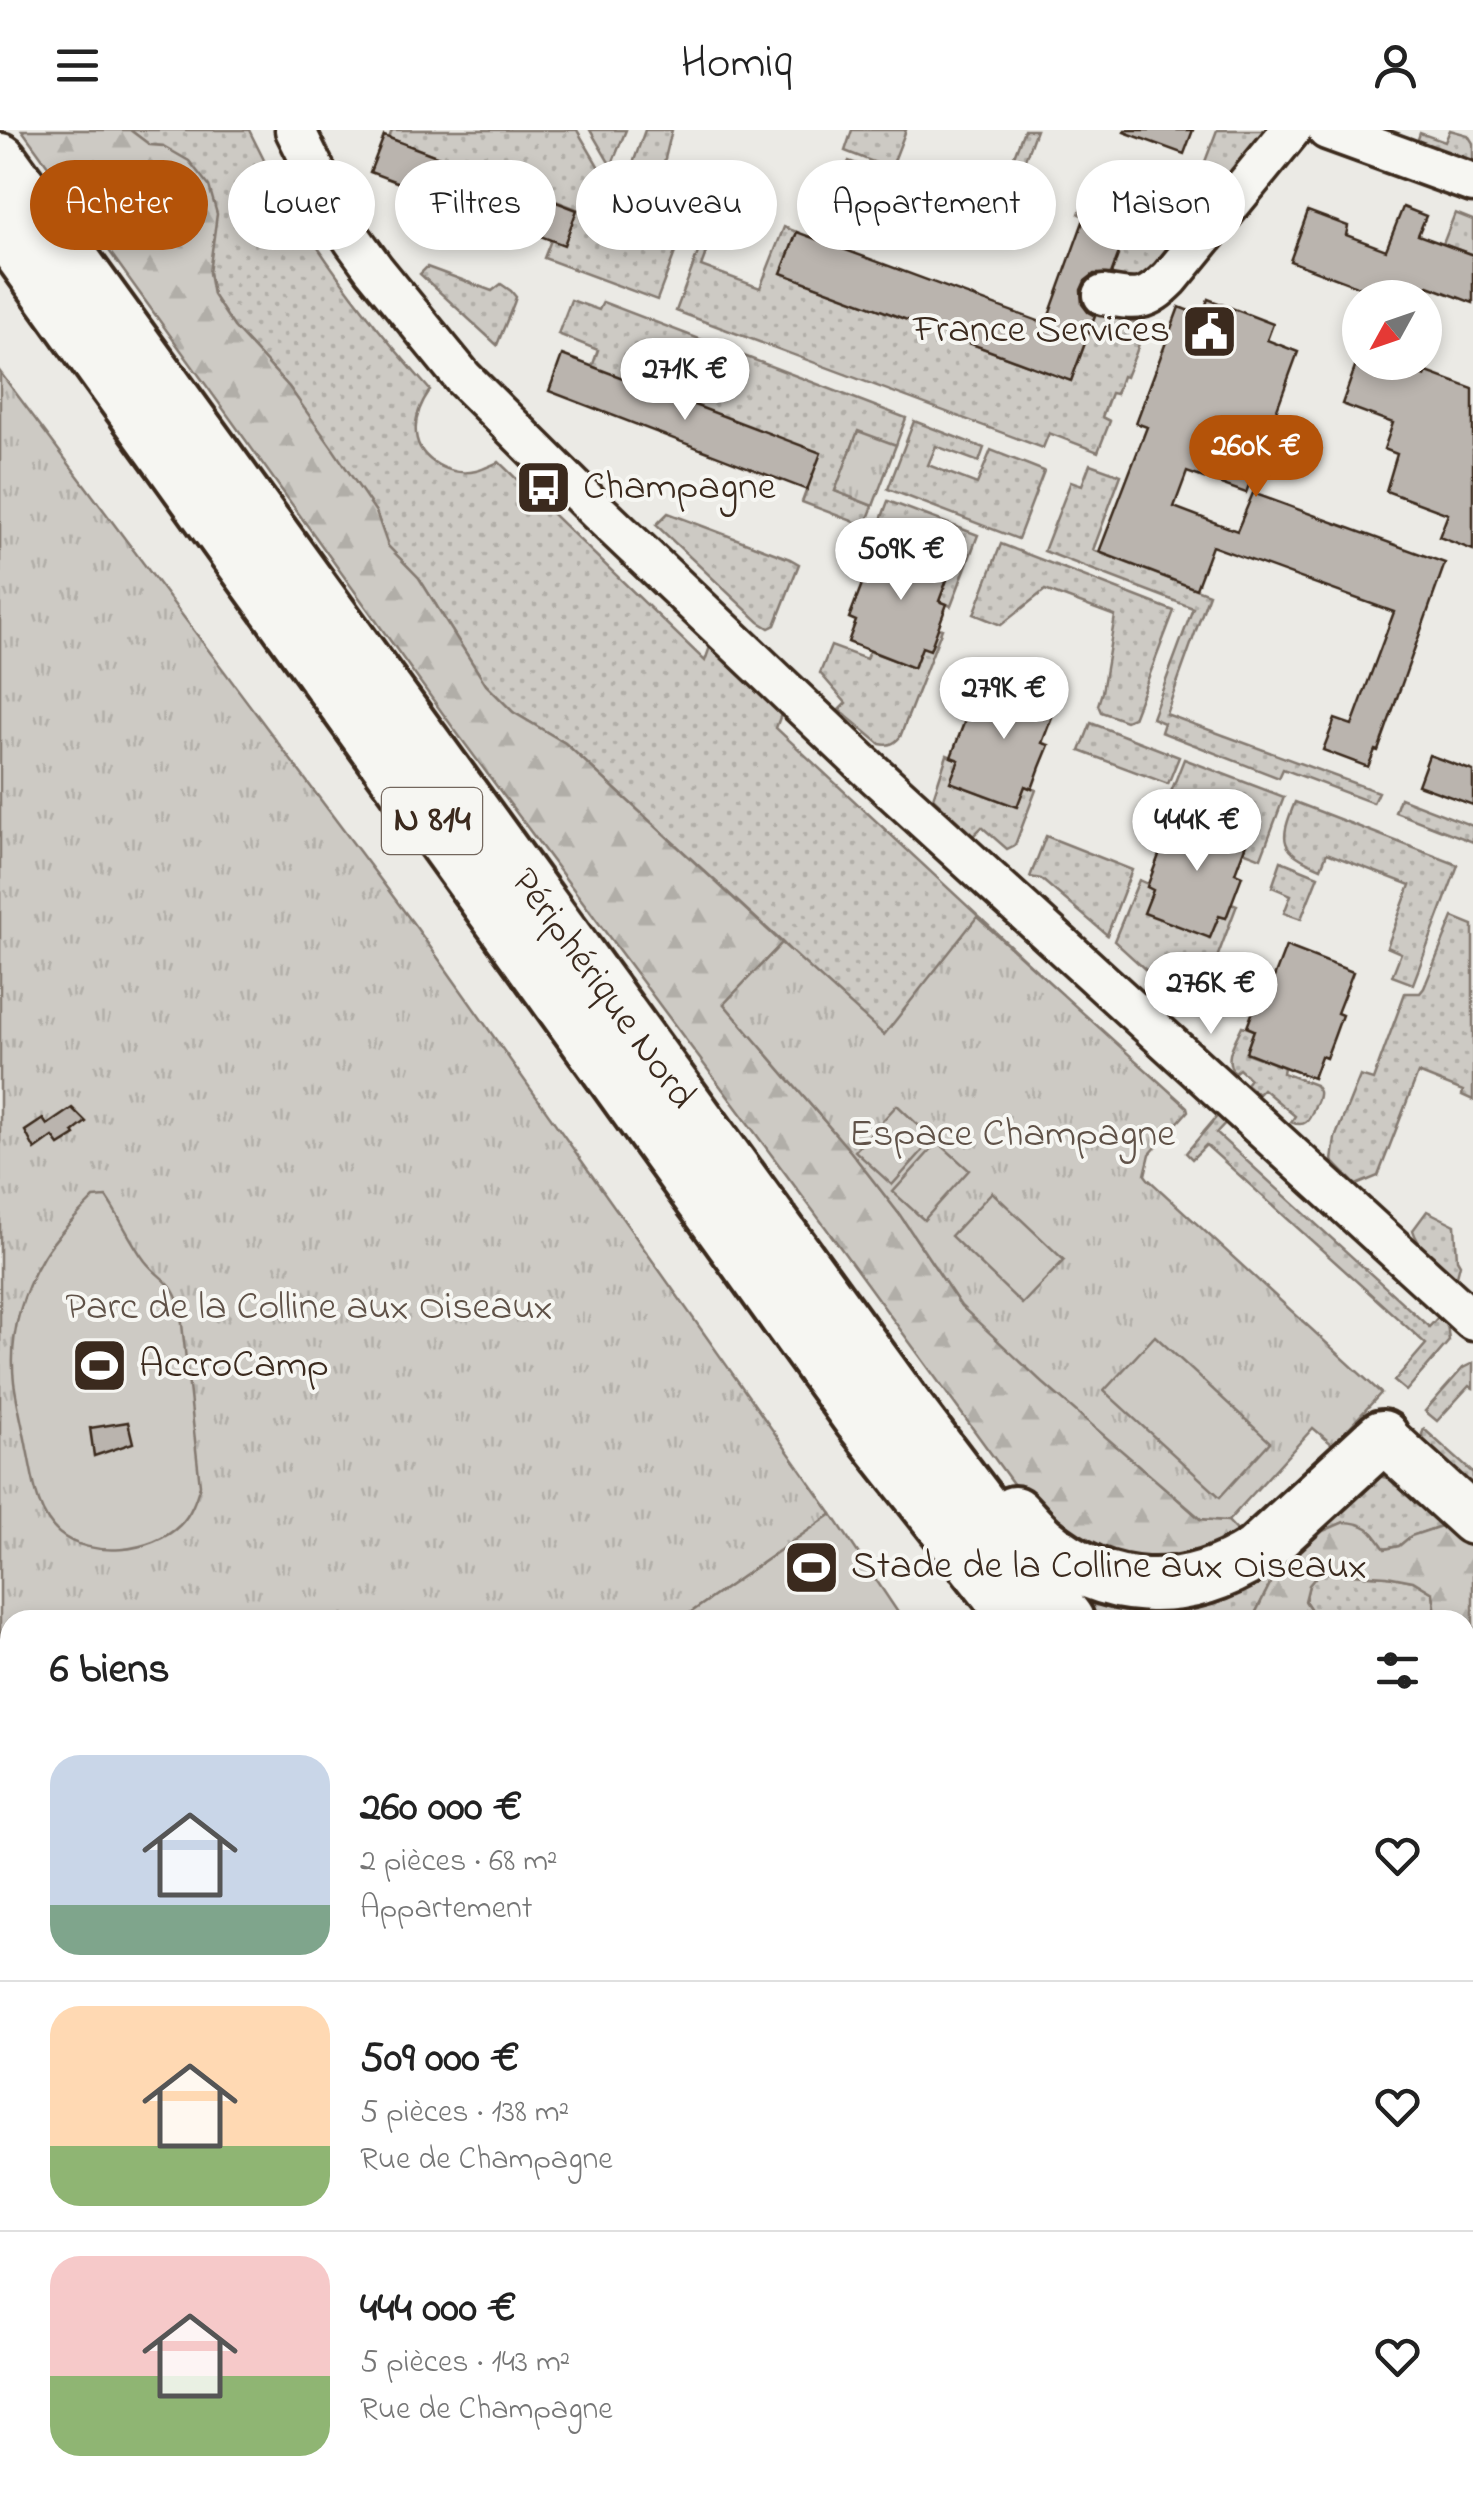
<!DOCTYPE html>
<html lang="fr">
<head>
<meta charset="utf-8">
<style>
	body { margin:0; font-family:"Indie Flower",sans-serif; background:#f2f2f2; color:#222; height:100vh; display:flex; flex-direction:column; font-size:38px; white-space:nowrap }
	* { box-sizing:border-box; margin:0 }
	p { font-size:32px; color:#767676 }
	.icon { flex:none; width:55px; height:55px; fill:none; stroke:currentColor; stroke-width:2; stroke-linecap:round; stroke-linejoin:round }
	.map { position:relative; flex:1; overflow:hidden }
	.sheet { position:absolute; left:0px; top:1480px; width:1475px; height:892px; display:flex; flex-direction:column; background:#fff; border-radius:30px 30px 0 0; box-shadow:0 5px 15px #0003 }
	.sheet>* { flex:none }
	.banner { position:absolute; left:30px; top:30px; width:1415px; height:90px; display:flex; gap:20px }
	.needle { width:65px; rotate:230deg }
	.buttons { position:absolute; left:1342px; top:150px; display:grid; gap:20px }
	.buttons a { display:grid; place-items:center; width:100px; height:100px; border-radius:50%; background:#fff; box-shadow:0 5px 15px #0003; font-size:50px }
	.price { position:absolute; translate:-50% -85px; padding:0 22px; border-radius:35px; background:#fff; color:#222; font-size:32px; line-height:65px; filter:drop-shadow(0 2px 5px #0008) }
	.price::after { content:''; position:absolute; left:50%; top:60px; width:30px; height:22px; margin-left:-15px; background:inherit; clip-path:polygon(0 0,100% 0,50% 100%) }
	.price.current { background:#b45309; color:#fff }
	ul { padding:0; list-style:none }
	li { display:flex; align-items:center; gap:30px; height:250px; padding:0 50px }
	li+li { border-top:2px solid #e0e0e0 }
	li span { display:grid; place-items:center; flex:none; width:280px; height:200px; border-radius:30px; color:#555 }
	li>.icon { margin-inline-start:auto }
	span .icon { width:120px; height:120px; fill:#fffc; stroke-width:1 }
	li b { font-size:42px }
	h2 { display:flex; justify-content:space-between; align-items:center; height:120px; padding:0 50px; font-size:42px }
	.chip { padding:0 35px; border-radius:45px; background:#fff; box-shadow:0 5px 15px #0003; font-size:35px; line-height:90px }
	.chip.current { background:#b45309; color:#fff }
	header { display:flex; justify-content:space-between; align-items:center; height:130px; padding:0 50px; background:#fff; font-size:45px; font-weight:600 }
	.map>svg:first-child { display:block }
</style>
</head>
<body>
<header><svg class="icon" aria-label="menu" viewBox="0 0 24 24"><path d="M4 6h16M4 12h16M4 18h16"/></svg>Homiq<svg class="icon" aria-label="person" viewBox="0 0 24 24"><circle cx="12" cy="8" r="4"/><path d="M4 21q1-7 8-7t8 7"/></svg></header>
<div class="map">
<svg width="1473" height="2372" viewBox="0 0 1473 2372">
	<defs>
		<pattern id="grass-dots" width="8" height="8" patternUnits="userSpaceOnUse" patternTransform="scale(2.5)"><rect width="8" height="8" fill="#cdcac4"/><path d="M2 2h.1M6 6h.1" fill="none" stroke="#b1aea8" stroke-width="1.8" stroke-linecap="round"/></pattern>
		<pattern id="forest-firs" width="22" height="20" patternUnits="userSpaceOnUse" patternTransform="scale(2.5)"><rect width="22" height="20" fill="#cdcac4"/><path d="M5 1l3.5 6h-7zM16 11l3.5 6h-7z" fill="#b1aea8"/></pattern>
		<pattern id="park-tufts" width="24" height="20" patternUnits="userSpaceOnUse" patternTransform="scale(2.5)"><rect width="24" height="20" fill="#cdcac4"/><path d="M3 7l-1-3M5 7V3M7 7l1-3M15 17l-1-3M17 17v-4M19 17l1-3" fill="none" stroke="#b1aea8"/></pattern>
	</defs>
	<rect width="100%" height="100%" fill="#ebeae5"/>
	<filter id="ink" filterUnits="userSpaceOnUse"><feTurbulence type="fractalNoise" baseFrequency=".01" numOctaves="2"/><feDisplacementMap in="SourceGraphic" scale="20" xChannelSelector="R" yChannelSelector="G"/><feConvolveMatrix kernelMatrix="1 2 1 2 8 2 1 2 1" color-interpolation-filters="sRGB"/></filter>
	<g filter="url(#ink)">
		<g fill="url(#grass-dots)" stroke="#847a71" stroke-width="2.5">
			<path d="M 130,0 L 249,0 L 294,90 L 300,90 C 338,151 382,206 430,260 C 421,273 414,287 416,304 C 419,331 452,347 476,341 C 484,339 491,335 499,332 L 705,531 L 712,511 L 783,579 L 776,598 L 1062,864 L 951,986 L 782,812 L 565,613 L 513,582 L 486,555 L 419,448 L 388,416 L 376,382 L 289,257 L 234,197 L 213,165 L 209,143 L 163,16 L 150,15 Z"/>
			<path d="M 392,0 L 577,0 L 601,41 L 613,53 L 690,83 L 657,170 L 544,128 L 551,110 L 564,114 L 577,79 L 389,8 Z"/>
			<path d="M 590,0 L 626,0 L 612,34 L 608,31 Z"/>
			<path d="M 645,0 L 672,0 L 663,37 L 725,60 L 729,49 L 733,51 L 701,136 L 760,158 L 784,97 L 797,102 L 782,143 L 1071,251 L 1098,178 L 1137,193 C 1146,209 1132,230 1126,247 L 1122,246 L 1116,264 L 1111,263 L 1102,287 L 1110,291 L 1098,322 L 1049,303 L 1043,318 L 676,181 L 717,72 L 631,39 Z"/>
			<path d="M 852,0 L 906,0 L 891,39 L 845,21 Z"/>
			<path d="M 1024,0 L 1036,0 L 1000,97 L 845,40 L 849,31 L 992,84 Z"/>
			<path d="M 1217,0 L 1264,0 L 1143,155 L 1108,151 L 1126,101 L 1079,84 L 1088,58 L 1170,89 L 1180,62 L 1203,37 Z"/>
			<path d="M 1450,0 L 1468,5 L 1473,13 L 1473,34 L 1416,15 L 1420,3 L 1445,12 Z"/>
			<path d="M 904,35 L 990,67 L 987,74 L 901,43 Z"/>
			<path d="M 1455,83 L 1473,90 L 1473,125 L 1443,114 Z"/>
			<path d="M 427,137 L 492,161 L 501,154 L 511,161 L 516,167 L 514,173 L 497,215 L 420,144 Z"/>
			<path d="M 571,170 L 599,180 L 603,172 L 906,288 L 896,315 L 858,302 L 835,361 L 873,376 L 865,396 L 802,372 L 820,324 L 592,237 L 598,220 L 558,204 Z"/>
			<path d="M 914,291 L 984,318 L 979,332 L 936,316 L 928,335 L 977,354 L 991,320 L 1044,341 L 1018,409 L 888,359 Z"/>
			<path d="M 1090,334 L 1121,345 L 1093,420 L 1209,464 L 1166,584 L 1378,662 L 1373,673 L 1283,639 L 1279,648 L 1161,602 L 1164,593 L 1152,588 L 1193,478 L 1044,421 L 1071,351 L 1082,355 Z"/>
			<path d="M 888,371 L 978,405 L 951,476 L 939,471 L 953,431 L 888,407 L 880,426 L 869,422 Z"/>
			<path d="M 668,383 L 790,429 L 799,434 L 775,495 L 769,498 L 759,492 L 656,395 Z"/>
			<path d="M 1001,414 L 1174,481 L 1133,588 L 1126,591 L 1101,582 L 1098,575 L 1102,562 L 1115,486 L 1045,460 L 1001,495 L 974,484 Z"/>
			<path d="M 938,498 L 942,499 L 900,607 C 894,614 889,616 880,614 L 839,580 L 846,573 L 820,543 L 831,516 L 866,529 L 869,521 L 914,537 L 922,517 Z"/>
			<path d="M 1091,593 L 1179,627 L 1168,654 L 1080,621 Z"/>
			<path d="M 947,625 L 959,630 L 951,652 L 1016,677 L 1025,656 L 1036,660 L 1015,715 L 1007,719 L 982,697 L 973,706 L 933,668 Z"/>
			<path d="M 1184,629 L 1284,667 L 1261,728 L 1243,721 L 1250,703 L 1184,678 L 1188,668 L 1171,662 Z"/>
			<path d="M 1400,668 L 1473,696 L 1473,712 L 1395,682 Z"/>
			<path d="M 1295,672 L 1458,735 L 1413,854 L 1392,846 L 1401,823 L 1387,817 L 1410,755 L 1327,723 L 1321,738 C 1279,721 1279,711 1295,672 Z"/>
			<path d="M 1046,706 L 1132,740 L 1107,805 L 1041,749 L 1030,747 Z"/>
			<path d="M 1281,731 L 1318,746 L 1301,789 L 1284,783 L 1291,765 L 1272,757 Z"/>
			<path d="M 1139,750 L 1148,754 L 1147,757 L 1153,760 L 1209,808 L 1219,786 L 1226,788 L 1232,773 L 1237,775 L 1201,870 L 1191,875 L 1183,874 L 1114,811 Z"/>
			<path d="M 1453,787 L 1473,795 L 1473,970 L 1462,965 L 1463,961 L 1418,943 L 1378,1046 L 1356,1055 L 1332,1031 L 1335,1008 L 1360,946 L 1373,950 L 1405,863 L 1420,863 L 1424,858 Z"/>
			<path d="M 1242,896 L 1254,900 L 1246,923 L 1284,937 L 1283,943 L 1315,955 C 1316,958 1319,960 1319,962 C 1320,966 1316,975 1314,978 C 1309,991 1305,998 1291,992 L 1295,986 L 1263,959 L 1258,964 L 1246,954 L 1250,949 L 1239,939 L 1234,943 C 1223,927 1235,912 1242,896 Z"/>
			<path d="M 1220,983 L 1229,989 L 1216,1003 L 1429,1197 L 1441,1184 L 1447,1192 L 1449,1211 L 1406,1261 L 1394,1251 L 1426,1214 L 1206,1015 L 1192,1029 L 1186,1023 Z"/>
			<path d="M 1427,1081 L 1455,1095 L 1457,1129 L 1460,1134 L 1456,1150 C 1441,1136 1419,1120 1413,1100 Z"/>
			<path d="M 1473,1233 L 1473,1258 L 1469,1256 L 1437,1291 L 1425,1281 L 1463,1238 Z"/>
			<path d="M 1424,1299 L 1473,1343 L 1473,1362 L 1423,1314 L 1422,1304 Z"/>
			<path d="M 1368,1345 C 1403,1345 1422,1372 1447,1394 L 1411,1406 L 1399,1416 L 1385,1419 L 1373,1403 L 1344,1392 L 1324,1401 L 1276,1442 L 1252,1490 L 1093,1490 L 1066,1457 L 1117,1466 Z"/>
			<path d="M 1319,1442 L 1388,1446 L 1413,1451 L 1433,1463 L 1437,1490 L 1323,1490 L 1313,1483 L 1305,1471 L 1309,1455 Z"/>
			<path d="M 1465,1581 L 1473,1585 L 1473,1796 L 1465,1802 Z"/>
		</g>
		<g fill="url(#forest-firs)" stroke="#847a71" stroke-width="2.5">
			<path d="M 22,0 L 130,0 L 150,15 L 163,16 L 189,31 L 209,56 L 217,84 L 209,143 L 213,165 L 234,197 L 289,257 L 333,319 L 376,382 L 388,416 L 419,448 L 486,555 L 513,582 L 565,613 L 782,813 L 724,874 L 851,1022 L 900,1085 L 961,1176 L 1200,1389 L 1228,1391 L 1243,1407 L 1185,1434 L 1102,1423 L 1025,1370 L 826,1098 L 454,599 Z"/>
			<path d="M 1344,1392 C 1368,1393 1372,1401 1385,1419 L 1399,1416 L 1411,1406 L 1447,1394 L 1473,1418 L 1473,1585 L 1465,1581 L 1465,1490 L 1437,1490 L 1433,1463 L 1413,1451 L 1387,1446 L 1320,1442 L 1309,1455 L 1305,1471 L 1313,1483 L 1323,1490 L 1252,1490 L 1276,1442 L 1323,1401 Z"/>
			<path d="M 1473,1796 L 1473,1922 L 1465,1913 L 1465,1802 Z"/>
		</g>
		<g fill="url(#park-tufts)" stroke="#847a71" stroke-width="2.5">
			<path d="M 0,242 L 416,797 L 832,1384 L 680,1490 L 10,1490 L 10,2362 L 841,2362 L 843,2372 L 0,2372 Z"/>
			<path d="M 858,301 L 896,315 L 873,376 L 835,361 Z"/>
			<path d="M 977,787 L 1187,977 L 1188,981 L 1150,1024 L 1145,1045 L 1148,1049 L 1381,1263 L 1333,1315 L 1313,1298 L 1228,1391 L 1201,1389 L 1043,1253 L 961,1176 L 900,1085 L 851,1022 L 724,874 L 782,813 L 884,905 Z"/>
		</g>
		<g fill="#cdcac4" stroke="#847a71" stroke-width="2.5">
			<path d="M 897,975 L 933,1009 L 892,1055 L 855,1021 Z"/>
			<path d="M 938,1012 L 969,1040 L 924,1090 L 893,1062 Z"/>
			<path d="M 992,1062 L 1064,1130 L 1022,1174 L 951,1106 Z"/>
			<path d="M 106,1067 C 120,1087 130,1111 145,1131 C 161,1151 170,1148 180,1176 L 200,1355 C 196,1369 191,1384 180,1395 C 152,1423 90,1429 59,1403 C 36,1383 33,1347 27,1319 C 23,1297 17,1274 14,1252 C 9,1208 21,1165 43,1127 C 54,1108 72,1091 87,1075 L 94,1068 Z"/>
			<path d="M 1155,1206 L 1270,1312 L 1220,1367 L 1104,1261 Z"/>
			<path d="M 832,1384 L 903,1490 L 680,1490 Z"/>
			<path d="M 841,2363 L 841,2362 L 1158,2363 L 1156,2372 L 843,2372 Z"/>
		</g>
		<g fill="#bab4ae" stroke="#3b2a1e" stroke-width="2.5">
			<path d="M 1125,0 L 1193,0 L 1184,24 L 1124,2 Z"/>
			<path d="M 384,6 L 577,80 L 564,115 L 370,42 Z"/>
			<path d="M 1403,77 L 1426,86 L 1418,105 L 1473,125 L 1473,173 L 1428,156 L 1424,168 L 1388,168 L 1290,131 L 1308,81 L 1348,96 L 1346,105 L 1386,120 Z"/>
			<path d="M 1085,86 L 1127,101 L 1111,144 L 1094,144 L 1085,151 L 1081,160 L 1082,174 L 1088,182 L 1095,186 L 1071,251 L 781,143 L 797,102 L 1046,194 Z"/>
			<path d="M 1208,169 L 1273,194 L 1267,210 L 1298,222 L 1246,363 L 1187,342 L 1174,377 L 1237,401 L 1253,363 L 1445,433 L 1378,621 L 1375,620 L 1368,637 L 1323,620 L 1335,589 L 1352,595 L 1394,482 L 1212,416 L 1196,459 L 1099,422 L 1147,297 L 1136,293 L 1179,177 L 1202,186 Z"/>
			<path d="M 562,225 L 821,323 L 807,360 L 549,261 Z"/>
			<path d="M 1357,232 L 1387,232 L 1425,246 L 1427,242 L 1473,259 L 1473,420 L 1439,407 L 1448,384 L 1386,361 L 1397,324 L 1384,319 L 1393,293 L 1342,274 Z"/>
			<path d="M 888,406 L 954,431 L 939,471 L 947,474 L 930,520 L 922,517 L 914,538 L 848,512 L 856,491 L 849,488 L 865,446 L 872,448 Z"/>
			<path d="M 990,545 L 1058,571 L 1042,613 L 1049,615 L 1040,637 L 1032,659 L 1025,656 L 1017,677 L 950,652 L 959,630 L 951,627 L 967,585 L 974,588 Z"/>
			<path d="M 1429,625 L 1473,641 L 1473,675 L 1418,655 Z"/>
			<path d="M 1184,678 L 1250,703 L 1235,743 L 1242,746 L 1226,788 L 1219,786 L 1210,808 L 1144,783 L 1153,760 L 1147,757 L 1162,717 L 1168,719 Z"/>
			<path d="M 1286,816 L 1353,842 L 1337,883 L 1342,885 L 1334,907 L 1326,928 L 1321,926 L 1313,948 L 1246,922 L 1254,900 L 1247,897 L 1259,865 L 1262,856 L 1270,858 Z"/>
			<path d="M 72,978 L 86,992 L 73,1002 L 75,1005 L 59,1015 L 53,1007 L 35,1020 L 25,1001 L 43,989 L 47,995 Z"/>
			<path d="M 128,1292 L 133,1313 L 94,1326 L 90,1298 Z"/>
		</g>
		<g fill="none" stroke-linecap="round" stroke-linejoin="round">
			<defs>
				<g id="minor">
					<path d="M 295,0 L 334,79 L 353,110 L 374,139 L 463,248 L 598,382 L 861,632 L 1473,1191"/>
					<path d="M 1327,0 L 1473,53"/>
					<path d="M 1103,165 C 1137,171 1145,173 1170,148 L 1291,0"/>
				</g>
				<g id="major">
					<path d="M 1382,1307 L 1473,1390"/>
					<path d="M 1465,2131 L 1473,2117"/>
					<path d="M 1252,2372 L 1259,2362"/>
					<path d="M 1307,2372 L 1314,2362"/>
				</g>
				<g id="highway">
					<path id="s1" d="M 0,30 L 907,1279 L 1067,1490"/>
					<path d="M 0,94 L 861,1290 L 1019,1490"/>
					<path d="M 1014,1383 C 1023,1392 1031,1402 1041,1411 C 1107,1467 1185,1468 1256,1423 L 1382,1307"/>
					<path d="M 1465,1962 L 1473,1971"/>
					<path d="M 1465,2021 L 1473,2030"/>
					<path d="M 1465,2207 L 1473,2213"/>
					<path d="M 1465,2305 L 1473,2303"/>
					<path d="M 1340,2372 L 1353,2362"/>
				</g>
			</defs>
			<use href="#minor" stroke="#3b2a1e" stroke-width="45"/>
			<use href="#major" stroke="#3b2a1e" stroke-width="55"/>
			<use href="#highway" stroke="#3b2a1e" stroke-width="60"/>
			<use href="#minor" stroke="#f6f6f2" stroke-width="38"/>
			<use href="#major" stroke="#f6f6f2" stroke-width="48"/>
			<use href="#highway" stroke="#f6f6f2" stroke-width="52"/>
		</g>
	</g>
	<defs>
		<symbol id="civic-square" viewBox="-11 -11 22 22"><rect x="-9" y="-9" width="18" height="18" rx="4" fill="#3b2a1e" stroke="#f6f6f2"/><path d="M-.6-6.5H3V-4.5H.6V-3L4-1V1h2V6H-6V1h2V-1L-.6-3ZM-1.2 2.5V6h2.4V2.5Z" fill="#fff"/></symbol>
		<symbol id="bus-square" viewBox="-11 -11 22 22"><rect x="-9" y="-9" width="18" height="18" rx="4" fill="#3b2a1e" stroke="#f6f6f2"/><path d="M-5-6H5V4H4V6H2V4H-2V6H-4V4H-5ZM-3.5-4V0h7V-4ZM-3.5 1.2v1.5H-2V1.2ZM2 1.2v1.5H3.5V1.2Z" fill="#fff"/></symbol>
		<symbol id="stadium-square" viewBox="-11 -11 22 22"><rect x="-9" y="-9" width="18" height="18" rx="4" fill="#3b2a1e" stroke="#f6f6f2"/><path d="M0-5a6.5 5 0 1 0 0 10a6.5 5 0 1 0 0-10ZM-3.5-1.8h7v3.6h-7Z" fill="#fff"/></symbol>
	</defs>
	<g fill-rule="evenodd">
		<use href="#civic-square" x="1178" y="170" width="63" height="63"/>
		<use href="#bus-square" x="512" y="326" width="63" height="63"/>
		<use href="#stadium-square" x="68" y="1204" width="63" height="63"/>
		<use href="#stadium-square" x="780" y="1406" width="63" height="63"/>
	</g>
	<g text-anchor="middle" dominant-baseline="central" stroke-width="8" stroke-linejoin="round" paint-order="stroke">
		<rect fill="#f6f6f2" stroke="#73675e" stroke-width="2.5" x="382" y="658" width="100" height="66" rx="8"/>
		<g font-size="38" font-weight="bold" fill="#3b2a1e">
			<text x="432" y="691">N 814</text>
		</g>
		<g font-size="40" fill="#3b2a1e" stroke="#f6f6f2" text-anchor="start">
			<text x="1170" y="201" text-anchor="end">France Services</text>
			<text x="583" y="358">Champagne</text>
			<text x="139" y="1236">AccroCamp</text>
			<text x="851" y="1437">Stade de la Colline aux Oiseaux</text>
		</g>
		<g font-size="40" fill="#3b2a1e" stroke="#f6f6f2">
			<text stroke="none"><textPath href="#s1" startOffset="1025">Périphérique Nord</textPath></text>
		</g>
		<g font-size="40" fill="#605248" stroke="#f6f6f2">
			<text x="1012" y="1005">Espace Champagne</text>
			<text x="309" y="1178">Parc de la Colline aux Oiseaux</text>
		</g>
	</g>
</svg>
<div class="buttons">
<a><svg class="needle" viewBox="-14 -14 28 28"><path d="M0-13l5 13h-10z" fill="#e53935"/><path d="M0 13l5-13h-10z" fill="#767676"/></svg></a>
</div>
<b class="price" style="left:685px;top:293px">271K €</b>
<b class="price current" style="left:1256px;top:370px">260K €</b>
<b class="price" style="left:901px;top:473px">509K €</b>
<b class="price" style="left:1004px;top:612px">279K €</b>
<b class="price" style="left:1197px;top:744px">444K €</b>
<b class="price" style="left:1211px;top:907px">276K €</b>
<div class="banner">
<a class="chip current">Acheter</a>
<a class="chip">Louer</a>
<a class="chip">Filtres</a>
<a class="chip">Nouveau</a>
<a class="chip">Appartement</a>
<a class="chip">Maison</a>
</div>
<section class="sheet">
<h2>6 biens<svg class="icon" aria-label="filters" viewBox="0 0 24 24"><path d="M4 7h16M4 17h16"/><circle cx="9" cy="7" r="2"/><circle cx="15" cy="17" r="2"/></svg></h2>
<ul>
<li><span style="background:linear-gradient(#c9d6e8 75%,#7fa58c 0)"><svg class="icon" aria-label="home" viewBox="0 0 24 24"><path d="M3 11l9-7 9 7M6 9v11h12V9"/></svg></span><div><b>260 000 €</b><p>2 pièces · 68 m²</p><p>Appartement</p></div><svg class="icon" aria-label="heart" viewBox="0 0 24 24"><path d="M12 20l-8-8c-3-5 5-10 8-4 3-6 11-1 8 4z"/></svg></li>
<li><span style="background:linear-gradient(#ffd9b3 70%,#8fb573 0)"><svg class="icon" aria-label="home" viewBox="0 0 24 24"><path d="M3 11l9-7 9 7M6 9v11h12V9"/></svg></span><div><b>509 000 €</b><p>5 pièces · 138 m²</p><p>Rue de Champagne</p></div><svg class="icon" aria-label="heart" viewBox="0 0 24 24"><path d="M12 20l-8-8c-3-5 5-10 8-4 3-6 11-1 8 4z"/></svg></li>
<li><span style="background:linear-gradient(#f6c9c9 60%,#8fb573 0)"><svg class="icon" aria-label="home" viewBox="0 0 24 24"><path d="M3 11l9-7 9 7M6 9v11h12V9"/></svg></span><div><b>444 000 €</b><p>5 pièces · 143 m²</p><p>Rue de Champagne</p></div><svg class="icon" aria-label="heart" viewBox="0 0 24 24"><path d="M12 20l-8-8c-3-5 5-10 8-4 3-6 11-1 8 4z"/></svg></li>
</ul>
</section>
</div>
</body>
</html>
